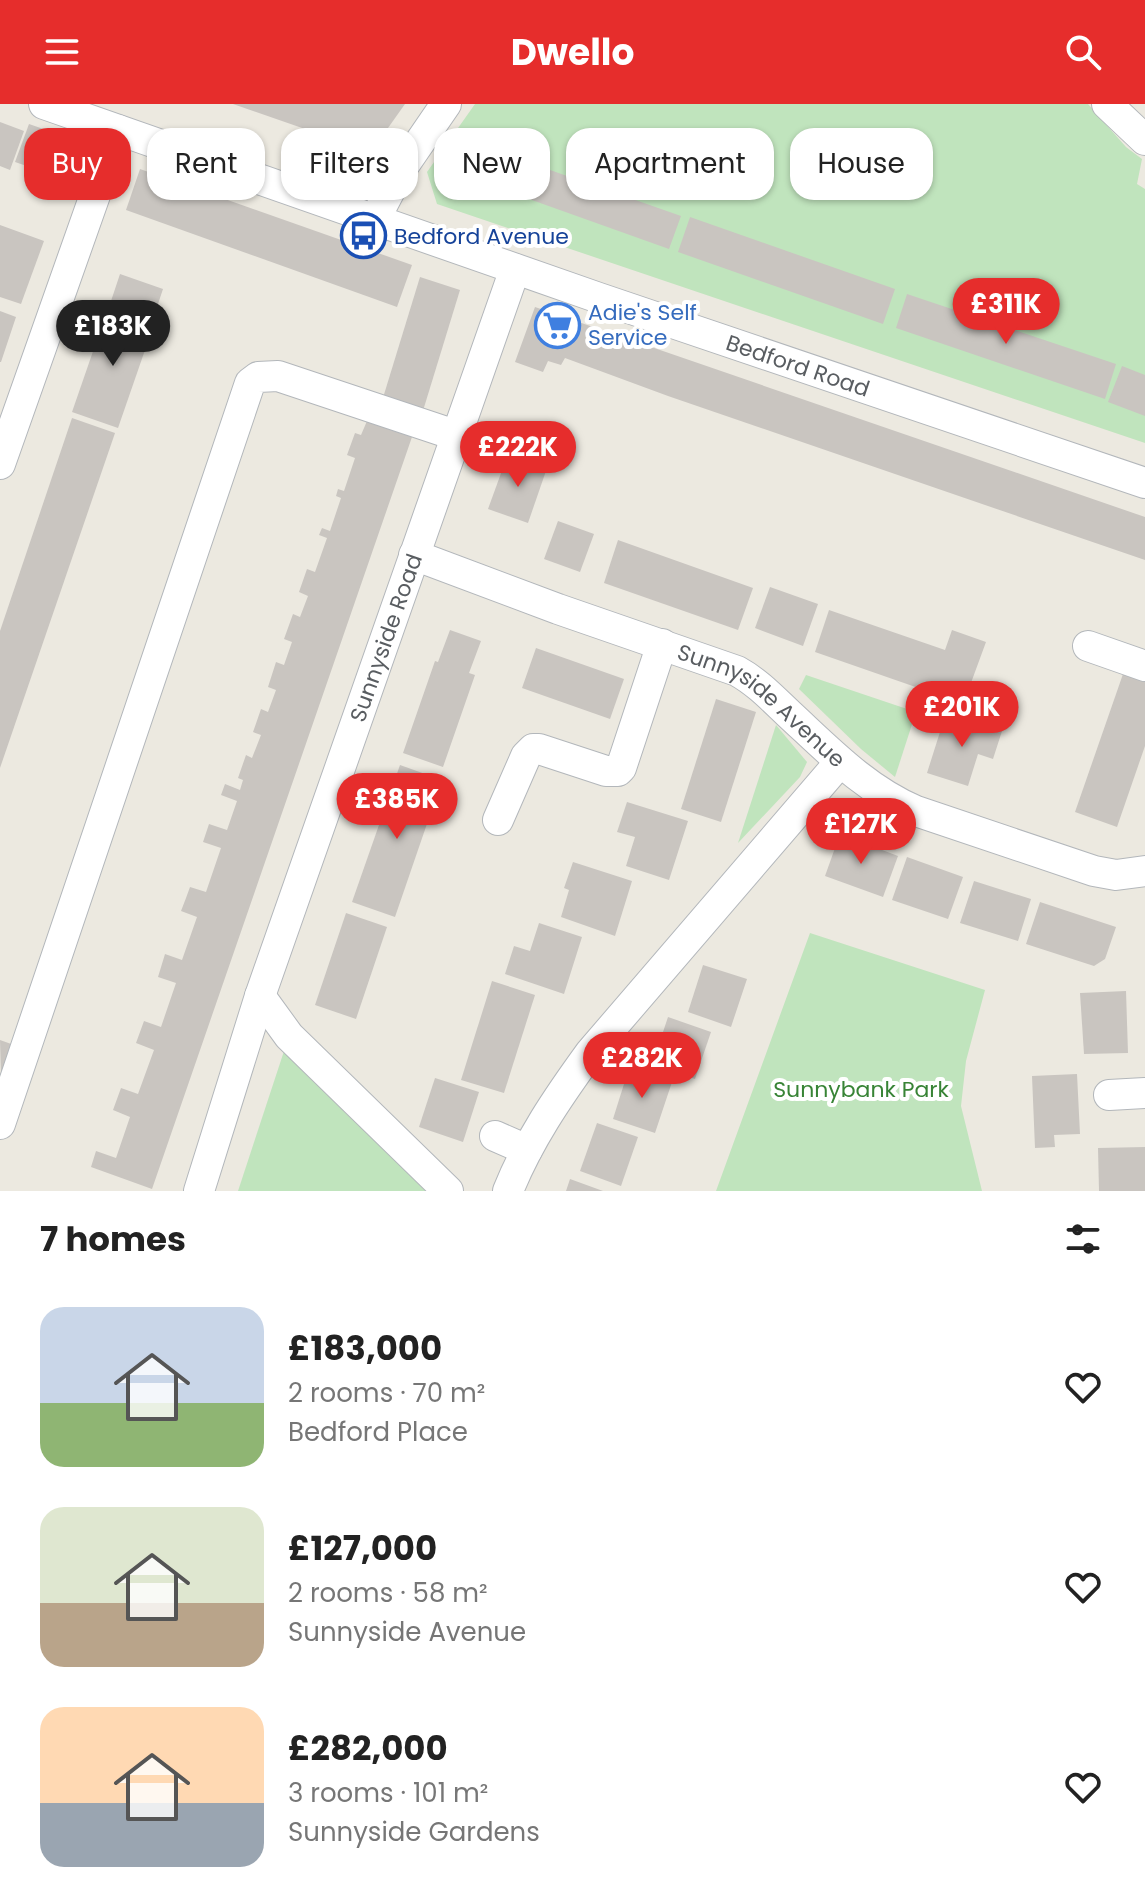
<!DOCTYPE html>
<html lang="en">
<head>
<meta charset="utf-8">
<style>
	body { margin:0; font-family:Poppins,sans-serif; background:#f2f2f2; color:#222; height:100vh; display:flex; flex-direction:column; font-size:30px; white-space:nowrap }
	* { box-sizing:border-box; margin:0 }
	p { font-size:26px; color:#767676 }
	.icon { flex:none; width:44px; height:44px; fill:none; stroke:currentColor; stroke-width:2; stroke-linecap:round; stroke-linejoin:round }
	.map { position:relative; height:1087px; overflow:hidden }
	.panel { display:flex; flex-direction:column; background:#fff; flex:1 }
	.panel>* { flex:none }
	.top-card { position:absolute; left:24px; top:24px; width:1098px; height:72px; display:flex; gap:16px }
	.price { position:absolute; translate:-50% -68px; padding:0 18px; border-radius:28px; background:#e62d2c; color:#fff; font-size:26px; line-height:52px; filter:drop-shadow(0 2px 4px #0008) }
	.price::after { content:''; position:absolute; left:50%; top:48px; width:24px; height:18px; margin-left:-12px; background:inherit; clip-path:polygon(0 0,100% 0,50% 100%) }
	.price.on { background:#222; color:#fff }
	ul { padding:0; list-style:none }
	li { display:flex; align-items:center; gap:24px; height:200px; padding:0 40px }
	li span { display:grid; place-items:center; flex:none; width:224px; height:160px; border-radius:24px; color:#555 }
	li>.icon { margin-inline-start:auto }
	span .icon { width:96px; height:96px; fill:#fffc; stroke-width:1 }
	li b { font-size:34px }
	h2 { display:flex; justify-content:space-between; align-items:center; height:96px; padding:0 40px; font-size:34px }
	.pill { padding:0 28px; border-radius:24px; background:#fff; box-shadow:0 2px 6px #0004; font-size:28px; line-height:72px }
	.pill.on { background:#e62d2c; color:#fff }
	header { display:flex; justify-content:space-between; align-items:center; height:104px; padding:0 40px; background:#e62d2c; color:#fff; font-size:36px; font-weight:700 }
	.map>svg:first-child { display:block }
</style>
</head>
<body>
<header><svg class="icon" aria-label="menu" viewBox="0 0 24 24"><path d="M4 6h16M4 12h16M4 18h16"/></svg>Dwello<svg class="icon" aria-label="search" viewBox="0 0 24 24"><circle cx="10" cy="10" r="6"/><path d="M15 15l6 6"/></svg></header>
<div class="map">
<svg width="1145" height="1087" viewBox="0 0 1145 1087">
	<rect width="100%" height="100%" fill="#ece9e0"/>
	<g fill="#c0e4bd">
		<path d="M 475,0 L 1088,0 L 1126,43 L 1142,55 L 1137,80 L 1145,85 L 1145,339 L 437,100 L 427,68 Z"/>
		<path d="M 806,571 L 916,608 L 895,673 L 861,645 L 799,585 Z"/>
		<path d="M 776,621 L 807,658 L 800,673 L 738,739 Z"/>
		<path d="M 810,829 L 985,886 L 966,957 L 961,1002 L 982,1087 L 716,1087 Z"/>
		<path d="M 287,938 L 462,1087 L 238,1087 Z"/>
	</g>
	<g fill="#c9c5c0">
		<path d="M 233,0 L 405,0 L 371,48 Z"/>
		<path d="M 0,18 L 24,27 L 10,66 L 0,62 Z"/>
		<path d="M 29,20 L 75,36 L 62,74 L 15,58 Z"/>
		<path d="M 473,39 L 681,112 L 669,145 L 462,71 Z"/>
		<path d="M 140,65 L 412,161 L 397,203 L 126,106 Z"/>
		<path d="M 690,113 L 895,185 L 883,220 L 678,148 Z"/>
		<path d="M 0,121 L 44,137 L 21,200 L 0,193 Z"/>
		<path d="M 120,170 L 163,185 L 153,215 L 110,200 Z"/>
		<path d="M 420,173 L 460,186 L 422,310 L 382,297 Z"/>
		<path d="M 907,190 L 1116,260 L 1105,295 L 896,224 Z"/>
		<path d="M 535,203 L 1145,413 L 1145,456 L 668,292 L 565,254 L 561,261 L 548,257 L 543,268 L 515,258 Z"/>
		<path d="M 108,204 L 154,220 L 118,324 L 72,308 Z"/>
		<path d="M 0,207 L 16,213 L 1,258 L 0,258 Z"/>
		<path d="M 1122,262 L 1145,271 L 1145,312 L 1108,298 Z"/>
		<path d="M 72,314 L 115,329 L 0,664 L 0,527 Z"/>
		<path d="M 367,317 L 412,333 L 152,1085 L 91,1063 L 96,1047 L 116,1054 L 130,1013 L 113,1006 L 121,984 L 138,990 L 154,946 L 136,939 L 144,917 L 161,923 L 176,879 L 158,873 L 165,850 L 182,856 L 197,813 L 181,807 L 186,794 L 190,783 L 206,788 L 221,744 L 203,738 L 209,720 L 227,726 L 237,697 L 221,691 L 225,680 L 240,686 L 243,676 L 238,674 L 246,651 L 252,654 L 261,631 L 253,628 L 261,605 L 268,608 L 276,586 L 268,583 L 276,558 L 284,561 L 292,538 L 284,535 L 293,510 L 300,513 L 308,492 L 299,488 L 307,465 L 315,468 L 327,434 L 319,431 L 322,424 L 330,427 L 341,394 L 336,392 L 338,385 L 344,387 L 355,354 L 347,351 L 355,329 L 361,331 Z"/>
		<path d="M 518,320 L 538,327 L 532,346 L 512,339 Z"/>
		<path d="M 508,350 L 547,364 L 528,419 L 488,405 Z"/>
		<path d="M 558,417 L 594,430 L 580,468 L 544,455 Z"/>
		<path d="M 618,436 L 753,484 L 738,526 L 604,479 Z"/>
		<path d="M 770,483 L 818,500 L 803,542 L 755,524 Z"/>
		<path d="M 829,506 L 945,546 L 952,526 L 986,538 L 968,587 L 952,589 L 950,595 L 815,548 Z"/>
		<path d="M 450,526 L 481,537 L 469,569 L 475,571 L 443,663 L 403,649 L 435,557 L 438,558 Z"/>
		<path d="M 536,544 L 624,575 L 610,615 L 522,584 Z"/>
		<path d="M 1123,570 L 1145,578 L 1145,642 L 1117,723 L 1075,708 Z"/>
		<path d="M 716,595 L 756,608 L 721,718 L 681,705 Z"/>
		<path d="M 946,609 L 1002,627 L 993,655 L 978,650 L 968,682 L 927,669 Z"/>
		<path d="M 400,661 L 442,676 L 395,813 L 352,798 Z"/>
		<path d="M 627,698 L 688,717 L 669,776 L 626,762 L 635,733 L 617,728 Z"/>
		<path d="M 840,730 L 898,752 L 883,793 L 825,772 Z"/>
		<path d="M 907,753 L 963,773 L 948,815 L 892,796 Z"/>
		<path d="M 573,758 L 632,777 L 615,832 L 561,813 L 569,786 L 564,784 Z"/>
		<path d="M 974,777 L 1031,795 L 1018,837 L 960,819 Z"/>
		<path d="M 1040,798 L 1116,823 L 1105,855 L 1094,862 L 1026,840 Z"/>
		<path d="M 346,809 L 387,823 L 356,915 L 315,901 Z"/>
		<path d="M 539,819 L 582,833 L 564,890 L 505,870 L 514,842 L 530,847 Z"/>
		<path d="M 703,861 L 747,875 L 731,923 L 688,908 Z"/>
		<path d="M 492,877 L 535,891 L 504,989 L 461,976 Z"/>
		<path d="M 1126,887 L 1128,949 L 1084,950 L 1080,889 Z"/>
		<path d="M 668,913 L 711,928 L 695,975 L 652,961 Z"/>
		<path d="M 0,936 L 14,941 L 9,961 L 5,959 L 1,973 Z"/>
		<path d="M 629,964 L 672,978 L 655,1029 L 613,1015 Z"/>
		<path d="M 1077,970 L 1080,1030 L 1054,1031 L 1055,1043 L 1035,1044 L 1032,972 Z"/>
		<path d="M 435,974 L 479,988 L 463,1038 L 419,1023 Z"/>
		<path d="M 597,1019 L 638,1033 L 621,1082 L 580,1067 Z"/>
		<path d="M 1145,1043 L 1145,1087 L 1099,1087 L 1098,1044 Z"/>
		<path d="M 570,1075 L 603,1087 L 566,1087 Z"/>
	</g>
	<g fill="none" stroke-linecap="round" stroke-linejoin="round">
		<defs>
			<g id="minor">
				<path id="s1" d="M 44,0 L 599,194 L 1145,379"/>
				<path d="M 1107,0 L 1145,36"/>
				<path d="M 375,115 L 400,67 L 446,0"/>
				<path d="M 0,360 L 118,26"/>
				<path id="s2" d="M 414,451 L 558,505 L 737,567 C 757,578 772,594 789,610 C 829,647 865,685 916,707 L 1094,767 L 1116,771 L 1145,767"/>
				<path d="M 1088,542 L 1145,562"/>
				<path d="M 498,716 L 526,652 L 533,645 L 539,645 L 606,667 L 618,667 L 621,664 L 662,540"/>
				<path d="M 260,892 L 289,932 L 448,1087"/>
				<path d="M 1109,991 L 1145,989"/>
				<path d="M 0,1020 L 250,279 L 258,273 L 278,272 L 455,331"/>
				<path d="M 495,1032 L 527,1046"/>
				<path id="s3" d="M 199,1087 L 260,892 L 515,165"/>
				<path d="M 508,1087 C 528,1037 558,993 590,949 L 840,658"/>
			</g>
		</defs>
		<use href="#minor" stroke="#b3b7bb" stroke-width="32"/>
		<use href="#minor" stroke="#fff" stroke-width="30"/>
	</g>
	<defs>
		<symbol id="bus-ring" viewBox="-11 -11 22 22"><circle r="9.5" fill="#fff" stroke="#1a4fb4" stroke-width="1.5"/><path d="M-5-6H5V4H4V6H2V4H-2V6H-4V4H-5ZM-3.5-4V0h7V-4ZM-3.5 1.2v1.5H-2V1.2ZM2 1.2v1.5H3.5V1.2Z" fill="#1a4fb4"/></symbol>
		<symbol id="supermarket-ring" viewBox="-11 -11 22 22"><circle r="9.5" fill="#fff" stroke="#3f7fe0" stroke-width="1.5"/><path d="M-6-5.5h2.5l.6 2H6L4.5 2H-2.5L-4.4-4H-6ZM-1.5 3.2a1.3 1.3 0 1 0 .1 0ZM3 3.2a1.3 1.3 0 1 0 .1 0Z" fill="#3f7fe0"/></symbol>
	</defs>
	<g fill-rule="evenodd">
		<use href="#bus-ring" x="338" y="106" width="51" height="51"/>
		<use href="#supermarket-ring" x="532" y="196" width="51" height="51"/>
	</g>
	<g text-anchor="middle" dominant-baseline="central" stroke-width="8" stroke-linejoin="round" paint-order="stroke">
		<g font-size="22" fill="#164399" stroke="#fff" text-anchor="start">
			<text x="394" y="132">Bedford Avenue</text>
		</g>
		<g font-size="22" fill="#366cbe" stroke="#fff" text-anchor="start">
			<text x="588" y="208">Adie's Self<tspan x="588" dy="25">Service</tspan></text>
		</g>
		<g font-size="22" fill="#595d61" stroke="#fff">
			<text stroke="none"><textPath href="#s1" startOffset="798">Bedford Road</textPath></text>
			<text stroke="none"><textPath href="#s3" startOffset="584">Sunnyside Road</textPath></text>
			<text stroke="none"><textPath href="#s2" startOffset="382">Sunnyside Avenue</textPath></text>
		</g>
		<g font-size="22" fill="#388436" stroke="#fff">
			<text x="861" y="985">Sunnybank Park</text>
		</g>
	</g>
</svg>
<b class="price" style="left:1006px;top:242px">£311K</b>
<b class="price on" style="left:113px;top:264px">£183K</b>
<b class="price" style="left:518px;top:385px">£222K</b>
<b class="price" style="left:962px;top:645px">£201K</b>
<b class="price" style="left:397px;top:737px">£385K</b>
<b class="price" style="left:861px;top:762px">£127K</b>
<b class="price" style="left:642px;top:996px">£282K</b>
<div class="top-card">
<a class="pill on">Buy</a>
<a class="pill">Rent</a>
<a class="pill">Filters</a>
<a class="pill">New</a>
<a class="pill">Apartment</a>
<a class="pill">House</a>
</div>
</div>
<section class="panel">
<h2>7 homes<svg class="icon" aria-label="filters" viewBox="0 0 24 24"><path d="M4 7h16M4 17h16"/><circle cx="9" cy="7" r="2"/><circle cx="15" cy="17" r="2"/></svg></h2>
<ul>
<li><span style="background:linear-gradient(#c9d6e8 60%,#8fb573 0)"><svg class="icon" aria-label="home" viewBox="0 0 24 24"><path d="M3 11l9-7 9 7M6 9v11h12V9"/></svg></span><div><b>£183,000</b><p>2 rooms · 70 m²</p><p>Bedford Place</p></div><svg class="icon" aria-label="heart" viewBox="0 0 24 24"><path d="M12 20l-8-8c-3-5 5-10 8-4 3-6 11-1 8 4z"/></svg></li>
<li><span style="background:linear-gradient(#dfe7d0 60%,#b9a48a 0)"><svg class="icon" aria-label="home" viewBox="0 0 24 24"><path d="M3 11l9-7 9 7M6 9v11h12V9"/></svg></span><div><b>£127,000</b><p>2 rooms · 58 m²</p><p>Sunnyside Avenue</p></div><svg class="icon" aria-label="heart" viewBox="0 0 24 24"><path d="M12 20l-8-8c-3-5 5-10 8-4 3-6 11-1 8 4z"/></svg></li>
<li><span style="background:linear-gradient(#ffd9b3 60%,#9aa5b1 0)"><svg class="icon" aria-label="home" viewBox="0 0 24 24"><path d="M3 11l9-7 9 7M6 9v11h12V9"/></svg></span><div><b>£282,000</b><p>3 rooms · 101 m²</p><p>Sunnyside Gardens</p></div><svg class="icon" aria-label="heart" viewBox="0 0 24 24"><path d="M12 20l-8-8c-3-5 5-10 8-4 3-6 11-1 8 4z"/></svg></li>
</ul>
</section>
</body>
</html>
